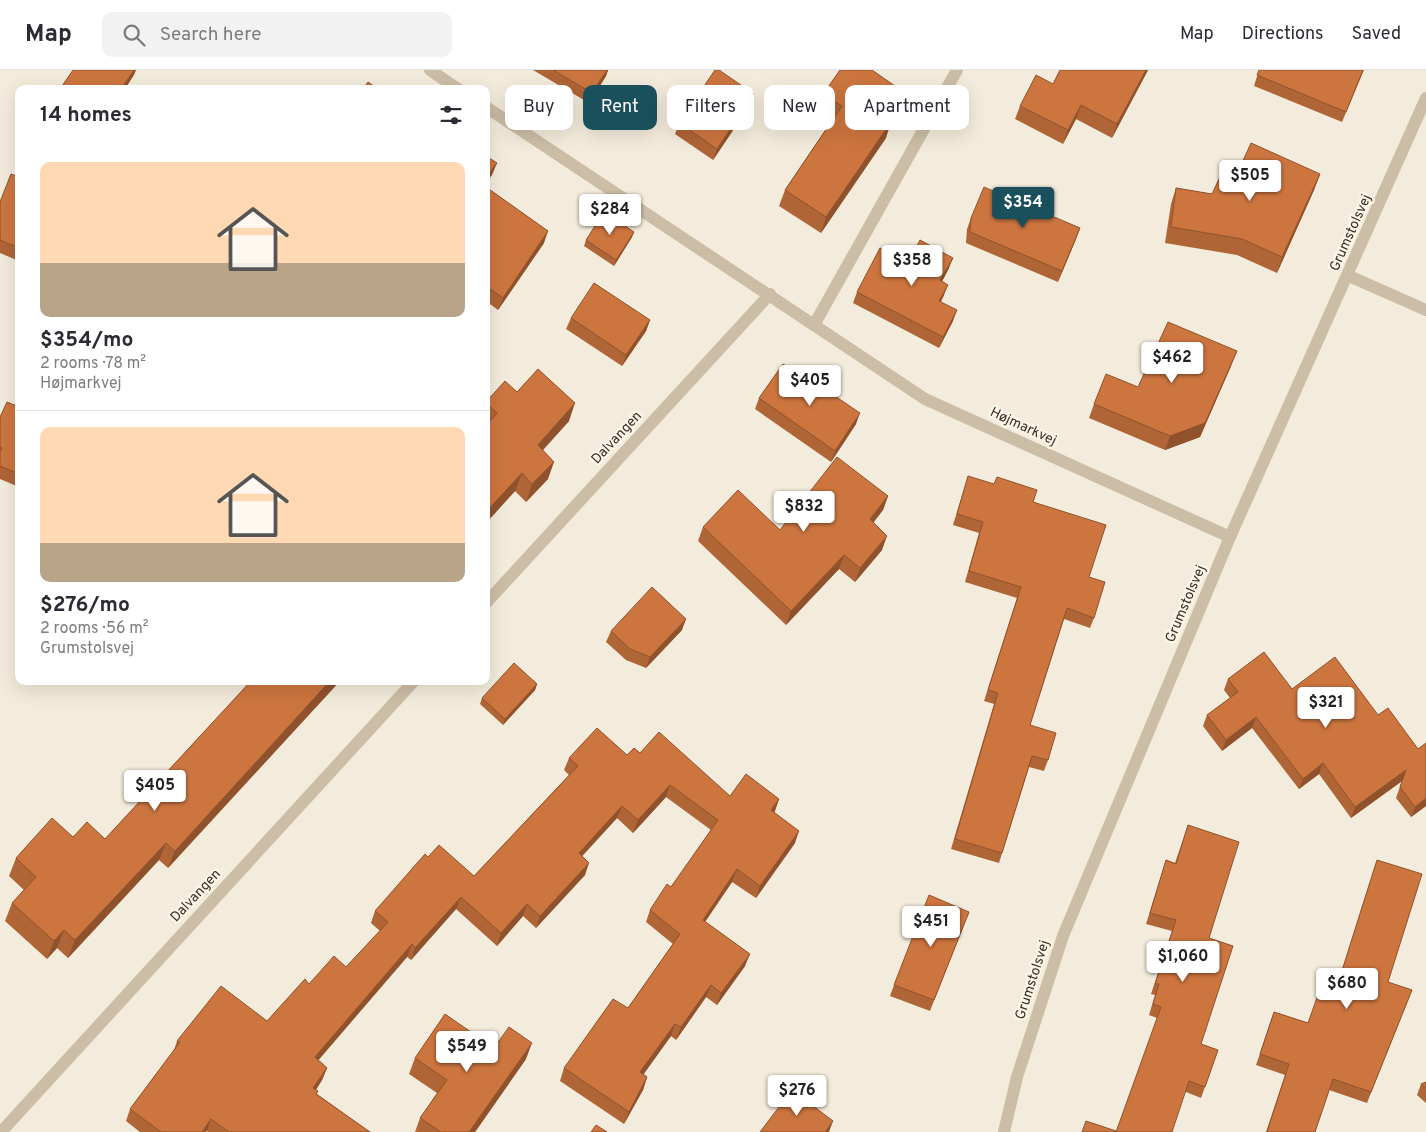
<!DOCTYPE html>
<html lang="en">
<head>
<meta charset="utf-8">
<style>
	body { margin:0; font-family:Overpass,sans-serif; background:#f2f2f3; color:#2b2b33; height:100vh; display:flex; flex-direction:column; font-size:19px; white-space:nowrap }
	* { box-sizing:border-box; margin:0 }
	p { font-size:16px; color:#7c7c81 }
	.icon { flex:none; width:28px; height:28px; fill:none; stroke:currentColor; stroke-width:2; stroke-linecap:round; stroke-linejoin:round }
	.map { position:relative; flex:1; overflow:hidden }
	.side { position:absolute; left:15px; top:15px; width:475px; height:600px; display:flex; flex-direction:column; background:#fff; border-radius:10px; box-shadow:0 5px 20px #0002 }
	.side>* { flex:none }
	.hud { position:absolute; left:505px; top:15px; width:475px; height:45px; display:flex; gap:10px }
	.price { position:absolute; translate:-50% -42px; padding:0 11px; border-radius:5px; background:#fff; color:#222; font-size:16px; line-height:32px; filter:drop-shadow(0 1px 2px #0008) }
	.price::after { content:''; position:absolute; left:50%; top:30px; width:15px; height:11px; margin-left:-8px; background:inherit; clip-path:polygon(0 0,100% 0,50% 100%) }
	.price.current { background:#1a4f5c; color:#fff }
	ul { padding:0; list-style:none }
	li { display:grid; align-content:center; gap:10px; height:265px; padding:0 25px }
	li+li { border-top:1px solid #e1e1e2 }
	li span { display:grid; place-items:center; height:155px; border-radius:10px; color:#555 }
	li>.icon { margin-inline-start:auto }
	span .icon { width:90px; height:90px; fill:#fffc; stroke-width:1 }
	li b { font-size:21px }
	h2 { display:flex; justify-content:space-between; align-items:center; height:60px; padding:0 25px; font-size:21px }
	.tag { padding:0 18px; border-radius:10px; background:#fff; box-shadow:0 5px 20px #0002; font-size:18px; line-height:45px }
	.tag.current { background:#1a4f5c; color:#fff }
	header { display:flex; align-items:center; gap:30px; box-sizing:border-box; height:70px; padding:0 25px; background:#fff; border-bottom:1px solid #e1e1e2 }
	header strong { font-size:24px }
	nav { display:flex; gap:28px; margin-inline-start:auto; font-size:18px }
	.search { width:350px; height:45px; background:#f2f2f3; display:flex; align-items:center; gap:12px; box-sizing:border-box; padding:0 18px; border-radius:10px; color:#7c7c81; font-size:19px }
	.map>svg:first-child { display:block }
</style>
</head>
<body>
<header>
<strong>Map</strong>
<div class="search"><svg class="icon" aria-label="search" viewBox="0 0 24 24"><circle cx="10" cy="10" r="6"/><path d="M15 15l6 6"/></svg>Search here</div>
<nav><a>Map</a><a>Directions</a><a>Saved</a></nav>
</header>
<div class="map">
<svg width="1426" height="1062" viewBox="0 0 1426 1062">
	<rect width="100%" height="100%" fill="#f3ebdb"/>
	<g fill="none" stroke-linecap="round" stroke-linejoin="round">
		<g stroke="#ccbda6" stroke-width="12">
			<path d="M 430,0 L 458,19"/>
			<path d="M 486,37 L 925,329 L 1230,467"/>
			<path d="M 1349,206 L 1426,240"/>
			<path d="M 814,255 L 957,0"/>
			<path d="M 486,533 L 770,224"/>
			<path d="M 1,1062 L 414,611"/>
		</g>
		<path stroke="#ccbda6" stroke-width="12" d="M 1004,1062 L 1017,1007 L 1063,866 L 1230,467 L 1426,28"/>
	</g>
	<g fill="#b06536">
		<path d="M 533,0 L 608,0 L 606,6 L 589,33 Z"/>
		<path d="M 1148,0 L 1112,68 L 1076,49 L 1063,74 L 1015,49 L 1020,36 Z"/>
		<path d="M 1259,0 L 1364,0 L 1342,52 L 1254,16 Z"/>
		<path d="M 895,16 L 889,32 L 881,45 L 886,68 L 821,163 L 779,136 L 785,120 L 832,50 L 817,40 L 823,24 Z"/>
		<path d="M 754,24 L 750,35 L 713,90 L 675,64 L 679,53 Z"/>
		<path d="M 1238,102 L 1320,104 L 1314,120 L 1277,203 L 1237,185 L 1165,173 L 1171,134 L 1176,118 L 1212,124 Z"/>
		<path d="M 19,107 L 19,191 L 0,183 L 0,132 Z"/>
		<path d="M 486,117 L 544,173 L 498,240 L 486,231 Z"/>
		<path d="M 971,148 L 1076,169 L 1058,212 L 966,173 L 967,159 Z"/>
		<path d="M 634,162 L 632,167 L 614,196 L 584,176 L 586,170 Z"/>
		<path d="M 908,193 L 949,198 L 942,211 L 944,225 L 941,232 L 953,251 L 939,278 L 853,233 L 857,222 Z"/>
		<path d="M 571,248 L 650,250 L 646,261 L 622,296 L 566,259 Z"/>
		<path d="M 1231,296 L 1200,367 L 1165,380 L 1089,348 L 1094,334 Z"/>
		<path d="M 517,322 L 569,351 L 543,380 L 548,409 L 526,432 L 515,421 L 486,453 L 486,332 Z"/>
		<path d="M 759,328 L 856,354 L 831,392 L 755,339 Z"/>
		<path d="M 19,337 L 19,417 L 0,409 L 0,347 Z"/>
		<path d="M 968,406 L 1033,432 L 1089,507 L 1094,548 L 1090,558 L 1064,549 L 1030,655 L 1048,690 L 1044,701 L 1029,697 L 999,793 L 951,779 L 994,634 L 984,631 L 1017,528 L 965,512 L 979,463 L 953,455 Z"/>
		<path d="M 888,426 L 883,440 L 873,453 L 882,480 L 855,512 L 839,499 L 786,555 L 698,471 L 703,457 L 780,460 Z"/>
		<path d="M 682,560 L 646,598 L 626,590 L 606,572 L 611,561 Z"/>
		<path d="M 1228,609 L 1292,619 L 1378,645 L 1418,679 L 1426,673 L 1426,736 L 1411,747 L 1396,728 L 1402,711 L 1351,748 L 1319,704 L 1299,719 L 1252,658 L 1222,681 L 1203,656 L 1207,645 L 1230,628 L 1224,620 Z"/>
		<path d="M 251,611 L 340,611 L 168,798 L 159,790 L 68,888 L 57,878 L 47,889 L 5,851 L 12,833 L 24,820 L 9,806 L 16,788 L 73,767 L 105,769 Z"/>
		<path d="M 537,614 L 535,620 L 503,655 L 480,634 L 482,628 Z"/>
		<path d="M 640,683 L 730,726 L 779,729 L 774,743 L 795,773 L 756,828 L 732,812 L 705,852 L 745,896 L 717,935 L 706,927 L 676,970 L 671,966 L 643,1004 L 647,1007 L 643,1020 L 624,1054 L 560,1011 L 564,998 L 628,938 L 673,874 L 646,852 L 650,840 L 671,817 L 711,760 L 666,727 L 633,763 L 617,748 L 582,786 L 585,805 L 536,858 L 523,846 L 497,876 L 456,839 L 411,890 L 407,887 L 318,990 L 327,998 L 322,1010 L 316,1020 L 317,1024 L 370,1062 L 208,1062 L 207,1061 L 206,1062 L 140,1062 L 126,1051 L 130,1039 L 174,980 L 177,971 L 267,951 L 309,914 L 346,897 L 380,861 L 371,853 L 375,841 L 428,787 L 474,806 L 569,705 L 564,700 L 569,688 L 627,685 Z"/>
		<path d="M 1188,755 L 1209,868 L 1201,974 L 1218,980 L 1201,1028 L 1186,1022 L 1157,948 L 1149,945 L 1155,925 L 1151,924 L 1172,861 L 1146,854 L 1166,790 L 1175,793 Z"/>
		<path d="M 1377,790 L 1388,912 L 1408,930 L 1367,1033 L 1329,1020 L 1315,1062 L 1266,1062 L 1285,1005 L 1256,995 L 1274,942 L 1308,953 L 1339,910 Z"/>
		<path d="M 969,842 L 930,941 L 890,926 L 894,915 Z"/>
		<path d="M 494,978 L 526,989 L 475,1062 L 415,1062 L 420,1048 L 437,1023 L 409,1004 L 415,988 Z"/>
		<path d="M 1426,1012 L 1426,1033 L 1417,1025 L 1421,1014 Z"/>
	</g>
	<g fill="#90522c">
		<path d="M 134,0 L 136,0 L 134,5 L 125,19 L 121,19 Z"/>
		<path d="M 607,0 L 608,0 L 606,6 L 589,33 L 592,23 Z"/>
		<path d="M 1146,0 L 1148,0 L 1112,68 L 1117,54 Z"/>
		<path d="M 895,16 L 889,32 L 872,58 L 878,42 Z"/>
		<path d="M 754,24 L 750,35 L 713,90 L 717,79 Z"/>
		<path d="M 1081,35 L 1076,49 L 1063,74 L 1068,60 Z"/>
		<path d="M 891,52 L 886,68 L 821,163 L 826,147 Z"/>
		<path d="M 497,93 L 492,105 L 486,113 L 486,107 Z"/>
		<path d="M 1320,104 L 1314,120 L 1277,203 L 1282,187 Z"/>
		<path d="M 1080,158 L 1076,169 L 1058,212 L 1062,201 Z"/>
		<path d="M 548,161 L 544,173 L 498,240 L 503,228 Z"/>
		<path d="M 634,162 L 632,167 L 614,196 L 616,190 Z"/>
		<path d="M 953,188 L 949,198 L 937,221 L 940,210 Z"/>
		<path d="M 948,215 L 944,225 L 935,242 L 939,231 Z"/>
		<path d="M 957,240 L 953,251 L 939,278 L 943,267 Z"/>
		<path d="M 650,250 L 646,261 L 622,296 L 626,285 Z"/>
		<path d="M 1237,281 L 1231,296 L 1200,367 L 1165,380 L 1170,366 Z"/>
		<path d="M 575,333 L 569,351 L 531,393 L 538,375 Z"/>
		<path d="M 860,343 L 856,354 L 831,392 L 835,381 Z"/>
		<path d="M 554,392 L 548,409 L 526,432 L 532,414 Z"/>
		<path d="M 522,403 L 515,421 L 486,453 L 486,442 Z"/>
		<path d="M 888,426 L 883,440 L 864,464 L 870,449 Z"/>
		<path d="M 887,466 L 882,480 L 855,512 L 860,498 Z"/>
		<path d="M 844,485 L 839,499 L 786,555 L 791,541 Z"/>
		<path d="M 686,549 L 682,560 L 646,598 L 650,587 Z"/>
		<path d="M 330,611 L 340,611 L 168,798 L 175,781 Z"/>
		<path d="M 537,614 L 535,620 L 503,655 L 505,649 Z"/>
		<path d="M 1256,647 L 1252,658 L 1222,681 L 1226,670 Z"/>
		<path d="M 1323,693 L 1319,704 L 1299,719 L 1303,709 Z"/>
		<path d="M 1406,700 L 1402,711 L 1351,748 L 1355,737 Z"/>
		<path d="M 670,715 L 666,727 L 633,763 L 638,750 Z"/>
		<path d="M 1426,728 L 1426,736 L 1411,747 L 1415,737 Z"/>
		<path d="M 779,729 L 775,741 L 767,753 L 771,740 Z"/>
		<path d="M 622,736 L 617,748 L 574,795 L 579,783 Z"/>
		<path d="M 799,761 L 795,773 L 756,828 L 760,816 Z"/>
		<path d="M 166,773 L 159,790 L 68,888 L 75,870 Z"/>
		<path d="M 589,793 L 585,805 L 536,858 L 540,846 Z"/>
		<path d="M 737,799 L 732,812 L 698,862 L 703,850 Z"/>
		<path d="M 461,827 L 456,839 L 411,890 L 415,878 Z"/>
		<path d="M 527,834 L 523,846 L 497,876 L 501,863 Z"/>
		<path d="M 64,860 L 57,878 L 47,889 L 54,871 Z"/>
		<path d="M 412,874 L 407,887 L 310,1000 L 315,987 Z"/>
		<path d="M 750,884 L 745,896 L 717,935 L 721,923 Z"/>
		<path d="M 711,915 L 706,927 L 676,970 L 681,957 Z"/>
		<path d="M 675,954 L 671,966 L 636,1015 L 640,1002 Z"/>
		<path d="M 532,973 L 526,989 L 475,1062 L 469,1062 Z"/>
		<path d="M 327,998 L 322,1010 L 309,1030 L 313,1018 Z"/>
		<path d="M 647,1007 L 643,1020 L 624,1054 L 629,1042 Z"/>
		<path d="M 211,1049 L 207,1061 L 202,1062 Z"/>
		<path d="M 833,1051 L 829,1062 L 825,1062 Z"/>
	</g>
	<g fill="#cd753f" stroke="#90522c">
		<path d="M 73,0 L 134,0 L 121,19 L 60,19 Z"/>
		<path d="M 553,0 L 607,0 L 592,23 Z"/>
		<path d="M 715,0 L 719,0 L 754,24 L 717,79 L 679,53 Z"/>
		<path d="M 840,0 L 872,0 L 895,16 L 878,42 L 891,52 L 826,147 L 785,120 L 842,36 L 823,24 Z"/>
		<path d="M 1060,0 L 1146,0 L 1117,54 L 1081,35 L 1068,60 L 1020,36 L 1036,5 L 1053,14 Z"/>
		<path d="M 1259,0 L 1363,0 L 1346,42 L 1257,5 Z"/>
		<path d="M 368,12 L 378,19 L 363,19 Z"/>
		<path d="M 1251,73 L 1320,104 L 1282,187 L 1242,169 L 1171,157 L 1176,118 L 1212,124 L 1225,96 L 1238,102 Z"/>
		<path d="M 486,86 L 497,93 L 486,107 Z"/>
		<path d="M 11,104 L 19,107 L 19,178 L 0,170 L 0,132 Z"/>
		<path d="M 486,117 L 548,161 L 503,228 L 486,216 Z"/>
		<path d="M 984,117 L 1080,158 L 1062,201 L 970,162 L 971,148 Z"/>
		<path d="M 604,142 L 634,162 L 616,190 L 586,170 Z"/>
		<path d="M 920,170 L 953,188 L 940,210 L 948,215 L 939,231 L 957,240 L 943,267 L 857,222 L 880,178 L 908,193 Z"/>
		<path d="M 594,213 L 650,250 L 626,285 L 571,248 Z"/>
		<path d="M 1168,252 L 1237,281 L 1205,353 L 1170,366 L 1094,334 L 1106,304 L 1138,317 Z"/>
		<path d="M 783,294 L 821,320 L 823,318 L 860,343 L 835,381 L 759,328 Z"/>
		<path d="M 538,299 L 575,333 L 538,375 L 554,392 L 532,414 L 522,403 L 486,442 L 486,356 L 497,343 L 486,333 L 486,332 L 505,311 L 517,322 Z"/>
		<path d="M 7,332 L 19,337 L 19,404 L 0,396 L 0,382 L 2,378 L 0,377 L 0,347 Z"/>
		<path d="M 837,387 L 888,426 L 870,449 L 887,466 L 860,498 L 844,485 L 791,541 L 703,457 L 738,420 L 780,460 Z"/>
		<path d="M 968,406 L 994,414 L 997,407 L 1037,420 L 1033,432 L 1106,455 L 1089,507 L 1105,512 L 1094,548 L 1067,538 L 1030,655 L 1056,663 L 1048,690 L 1032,686 L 1002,783 L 955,769 L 998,623 L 988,620 L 1021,517 L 969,501 L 983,452 L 957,444 Z"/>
		<path d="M 652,517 L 686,549 L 650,587 L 630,579 L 611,561 Z"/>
		<path d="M 1264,582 L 1292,619 L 1335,587 L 1378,645 L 1388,638 L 1418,679 L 1426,673 L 1426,728 L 1415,737 L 1400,717 L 1406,700 L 1355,737 L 1323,693 L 1303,709 L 1256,647 L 1226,670 L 1207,645 L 1238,622 L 1228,609 Z"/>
		<path d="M 514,593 L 537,614 L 505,649 L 482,628 Z"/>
		<path d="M 251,611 L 330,611 L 175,781 L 166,773 L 75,870 L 64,860 L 54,871 L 12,833 L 36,807 L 16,788 L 52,748 L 73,767 L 87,752 L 105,769 Z"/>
		<path d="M 597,658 L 627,685 L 634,678 L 640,683 L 659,662 L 730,726 L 746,704 L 779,729 L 771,740 L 799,761 L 760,816 L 737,799 L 703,850 L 750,884 L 721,923 L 711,915 L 681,957 L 675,954 L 640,1002 L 647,1007 L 629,1042 L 564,998 L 613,929 L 628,938 L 680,864 L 650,840 L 667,814 L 671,817 L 718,750 L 670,715 L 638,750 L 622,736 L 579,783 L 589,793 L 540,846 L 527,834 L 501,863 L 461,827 L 415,878 L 412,874 L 315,987 L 327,998 L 313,1018 L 318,1021 L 316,1024 L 370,1062 L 229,1062 L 211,1049 L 202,1062 L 161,1062 L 130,1039 L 180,972 L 177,971 L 221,916 L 267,951 L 305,909 L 309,914 L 334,886 L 346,897 L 388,852 L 375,841 L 425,784 L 428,787 L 439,775 L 474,806 L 578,696 L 569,688 Z"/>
		<path d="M 1188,755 L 1239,772 L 1209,868 L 1233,876 L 1201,974 L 1218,980 L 1205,1017 L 1189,1011 L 1172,1062 L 1116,1062 L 1161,937 L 1153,934 L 1159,914 L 1155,914 L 1176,850 L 1150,843 L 1166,790 L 1176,794 Z"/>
		<path d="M 1377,790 L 1422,804 L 1388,912 L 1412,920 L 1371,1022 L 1333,1009 L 1315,1062 L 1267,1062 L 1289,994 L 1260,984 L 1274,942 L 1308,953 L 1325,905 L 1339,910 Z"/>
		<path d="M 929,825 L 969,842 L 934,930 L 894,915 Z"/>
		<path d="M 445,944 L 494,978 L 509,957 L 532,973 L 469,1062 L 441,1062 L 420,1048 L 447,1010 L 415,988 Z"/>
		<path d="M 1426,1012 L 1426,1018 L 1421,1014 Z"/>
		<path d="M 792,1020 L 833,1051 L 825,1062 L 760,1062 Z"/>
		<path d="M 1086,1051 L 1116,1061 L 1116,1062 L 1082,1062 Z"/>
		<path d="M 596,1055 L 607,1062 L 591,1062 Z"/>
	</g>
	<g text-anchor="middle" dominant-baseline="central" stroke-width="5" stroke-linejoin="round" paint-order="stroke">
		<g font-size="14" fill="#382f27" stroke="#fbf4e7">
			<text transform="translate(1351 163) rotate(-66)">Grumstolsvej</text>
			<text transform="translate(1023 357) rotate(25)">Højmarkvej</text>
			<text transform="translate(617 368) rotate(-47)">Dalvangen</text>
			<text transform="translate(1186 534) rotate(-67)">Grumstolsvej</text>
			<text transform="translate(196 826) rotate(-47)">Dalvangen</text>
			<text transform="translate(1033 910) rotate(-72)">Grumstolsvej</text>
		</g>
	</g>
</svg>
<b class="price" style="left:1250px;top:132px">$505</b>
<b class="price current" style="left:1023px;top:159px">$354</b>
<b class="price" style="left:610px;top:166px">$284</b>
<b class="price" style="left:912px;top:217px">$358</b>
<b class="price" style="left:1172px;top:314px">$462</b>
<b class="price" style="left:810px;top:337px">$405</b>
<b class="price" style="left:804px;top:463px">$832</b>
<b class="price" style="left:1326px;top:659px">$321</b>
<b class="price" style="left:155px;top:742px">$405</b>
<b class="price" style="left:931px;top:878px">$451</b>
<b class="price" style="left:1183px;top:913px">$1,060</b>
<b class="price" style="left:1347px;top:940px">$680</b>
<b class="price" style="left:467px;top:1003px">$549</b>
<b class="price" style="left:797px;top:1047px">$276</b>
<div class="hud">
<a class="tag">Buy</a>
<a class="tag current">Rent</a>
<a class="tag">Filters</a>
<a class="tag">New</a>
<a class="tag">Apartment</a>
</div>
<section class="side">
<h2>14 homes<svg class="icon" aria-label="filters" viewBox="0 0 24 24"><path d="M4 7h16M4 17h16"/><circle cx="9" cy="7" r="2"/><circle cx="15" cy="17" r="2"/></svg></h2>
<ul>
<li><span style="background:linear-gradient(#ffd9b3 65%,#b9a48a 0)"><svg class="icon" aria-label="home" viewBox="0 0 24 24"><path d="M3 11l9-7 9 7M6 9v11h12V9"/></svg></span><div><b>$354/mo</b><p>2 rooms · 78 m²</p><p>Højmarkvej</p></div></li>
<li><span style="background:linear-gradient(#ffd9b3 75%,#b9a48a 0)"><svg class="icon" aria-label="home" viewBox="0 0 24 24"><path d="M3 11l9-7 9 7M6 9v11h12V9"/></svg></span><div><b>$276/mo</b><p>2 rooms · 56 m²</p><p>Grumstolsvej</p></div></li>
</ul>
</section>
</div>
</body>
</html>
